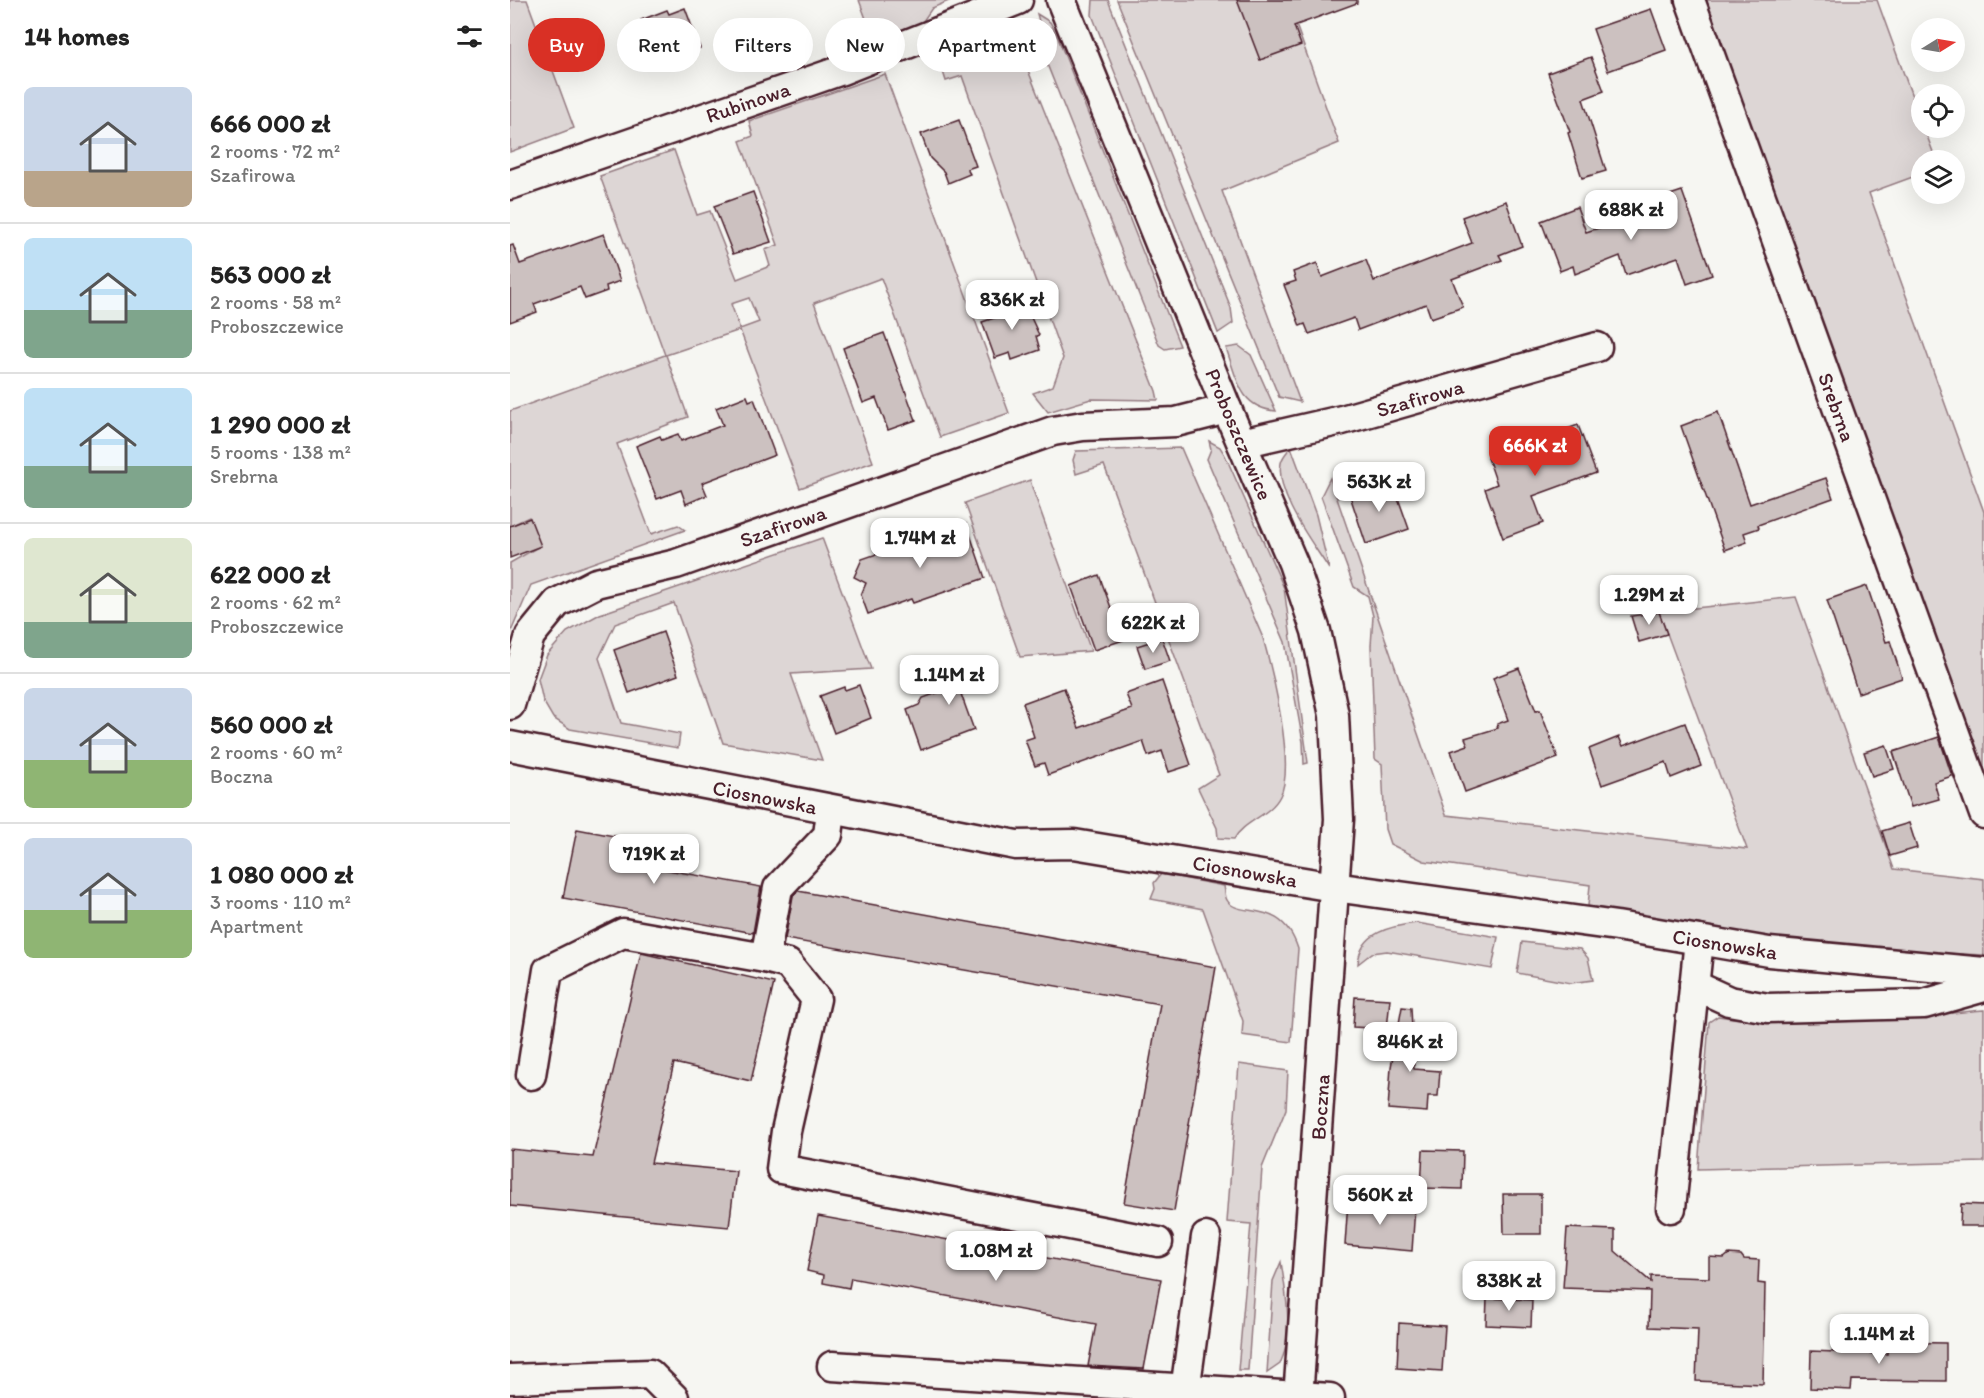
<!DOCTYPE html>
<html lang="en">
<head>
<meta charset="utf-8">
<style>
	body { margin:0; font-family:Itim,sans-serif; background:#f6f6f6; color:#222; height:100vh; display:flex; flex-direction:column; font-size:22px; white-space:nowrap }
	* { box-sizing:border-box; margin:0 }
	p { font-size:20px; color:#767676 }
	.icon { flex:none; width:33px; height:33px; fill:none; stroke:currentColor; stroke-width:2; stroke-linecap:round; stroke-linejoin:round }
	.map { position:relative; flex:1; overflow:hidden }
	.details { display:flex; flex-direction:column; background:#fff; width:510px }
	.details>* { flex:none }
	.banner { position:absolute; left:18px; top:18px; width:570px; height:54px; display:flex; gap:12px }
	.needle { width:39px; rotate:79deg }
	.fabs { position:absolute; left:1401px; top:18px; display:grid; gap:12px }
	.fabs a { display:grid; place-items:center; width:54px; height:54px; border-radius:50%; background:#fff; box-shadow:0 6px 24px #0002; font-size:30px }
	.price { position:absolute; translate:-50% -51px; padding:0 14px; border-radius:12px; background:#fff; color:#222; font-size:20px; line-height:39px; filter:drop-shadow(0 2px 3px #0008) }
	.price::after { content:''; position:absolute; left:50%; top:36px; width:18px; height:14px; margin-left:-9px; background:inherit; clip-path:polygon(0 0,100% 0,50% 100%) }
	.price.current { background:#d93025; color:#fff }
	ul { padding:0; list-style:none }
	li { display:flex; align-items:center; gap:18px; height:150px; padding:0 24px }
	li+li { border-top:2px solid #e0e0e0 }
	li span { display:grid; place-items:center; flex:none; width:168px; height:120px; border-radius:9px; color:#555 }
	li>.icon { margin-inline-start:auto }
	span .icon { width:72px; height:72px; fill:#fffc; stroke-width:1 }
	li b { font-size:26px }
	h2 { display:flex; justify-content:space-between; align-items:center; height:72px; padding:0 24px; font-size:26px }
	.tag { padding:0 21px; border-radius:27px; background:#fff; box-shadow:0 6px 24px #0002; font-size:21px; line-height:54px }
	.tag.current { background:#d93025; color:#fff }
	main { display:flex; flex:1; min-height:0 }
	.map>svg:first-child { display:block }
</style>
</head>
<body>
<main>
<section class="details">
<h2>14 homes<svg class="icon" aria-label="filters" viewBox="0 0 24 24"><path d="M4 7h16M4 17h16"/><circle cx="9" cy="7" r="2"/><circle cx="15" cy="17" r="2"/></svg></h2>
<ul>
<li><span style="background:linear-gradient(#c9d6e8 70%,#b9a48a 0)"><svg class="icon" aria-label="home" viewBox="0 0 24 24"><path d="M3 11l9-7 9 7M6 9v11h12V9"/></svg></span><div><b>666 000 zł</b><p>2 rooms · 72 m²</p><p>Szafirowa</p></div></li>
<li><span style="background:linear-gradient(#bfe0f5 60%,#7fa58c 0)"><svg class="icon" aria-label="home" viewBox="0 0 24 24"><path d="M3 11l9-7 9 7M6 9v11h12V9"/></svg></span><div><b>563 000 zł</b><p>2 rooms · 58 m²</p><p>Proboszczewice</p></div></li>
<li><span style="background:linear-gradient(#bfe0f5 65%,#7fa58c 0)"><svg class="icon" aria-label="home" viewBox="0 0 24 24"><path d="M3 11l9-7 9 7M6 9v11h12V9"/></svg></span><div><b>1 290 000 zł</b><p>5 rooms · 138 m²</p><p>Srebrna</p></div></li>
<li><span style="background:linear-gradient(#dfe7d0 70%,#7fa58c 0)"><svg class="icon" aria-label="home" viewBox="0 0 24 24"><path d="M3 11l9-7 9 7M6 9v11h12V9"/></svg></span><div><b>622 000 zł</b><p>2 rooms · 62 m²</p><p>Proboszczewice</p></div></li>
<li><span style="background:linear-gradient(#c9d6e8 60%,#8fb573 0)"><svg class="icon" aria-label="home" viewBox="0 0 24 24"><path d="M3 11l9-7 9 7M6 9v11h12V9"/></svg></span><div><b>560 000 zł</b><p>2 rooms · 60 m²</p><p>Boczna</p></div></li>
<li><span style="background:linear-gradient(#c9d6e8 60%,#8fb573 0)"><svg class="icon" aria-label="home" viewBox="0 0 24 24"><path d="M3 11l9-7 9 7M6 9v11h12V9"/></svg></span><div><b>1 080 000 zł</b><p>3 rooms · 110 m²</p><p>Apartment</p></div></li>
</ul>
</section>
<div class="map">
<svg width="1474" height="1398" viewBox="0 0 1474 1398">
	<rect width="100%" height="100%" fill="#f6f6f2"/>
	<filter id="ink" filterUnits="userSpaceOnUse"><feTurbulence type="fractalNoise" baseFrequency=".0167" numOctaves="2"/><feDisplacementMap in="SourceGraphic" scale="12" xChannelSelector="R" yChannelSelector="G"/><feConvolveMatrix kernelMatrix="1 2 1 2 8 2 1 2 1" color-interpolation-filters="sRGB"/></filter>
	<g filter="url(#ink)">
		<g fill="#ddd6d5" stroke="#947a80" stroke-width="1.5" fill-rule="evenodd">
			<path d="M 0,0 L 17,0 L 64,128 L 0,152 Z"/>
			<path d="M 349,0 L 441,0 L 422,8 L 411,24 L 365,43 Z"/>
			<path d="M 583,0 L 598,0 L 721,308 L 723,323 L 708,333 L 582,15 Z"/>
			<path d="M 607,0 L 777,0 L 829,143 L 712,191 L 790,402 L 769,397 Z"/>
			<path d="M 1196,0 L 1367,0 L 1411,121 L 1412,128 L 1414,128 L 1426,160 L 1412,160 L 1411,174 L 1359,193 L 1474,512 L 1474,779 Z"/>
			<path d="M 527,14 L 540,22 L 546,33 L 670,346 L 655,349 L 649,345 L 525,34 L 530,25 Z"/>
			<path d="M 502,30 L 646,391 L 648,400 L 581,399 L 538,412 L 523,393 L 543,386 L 553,358 L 452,76 L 436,81 L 428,56 Z"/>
			<path d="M 375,74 L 499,413 L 430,437 L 371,278 L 304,303 L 363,462 L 290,488 L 230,330 L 156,355 L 178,417 L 107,444 L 141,534 L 168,525 L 175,530 L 21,585 L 0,634 L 0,563 L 30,546 L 19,517 L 0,526 L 0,411 L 155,355 L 90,176 L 164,150 L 187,215 L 200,211 L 227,279 L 260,266 L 255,250 L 268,245 L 230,141 L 243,136 L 239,121 ZM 239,298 L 249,322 L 230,329 L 221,304 Z"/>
			<path d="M 729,346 L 741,355 L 766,411 C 729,408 727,378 716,348 Z"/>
			<path d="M 699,441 L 710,447 L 715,455 L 774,588 L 798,763 L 794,764 L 793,742 L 775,642 L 697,459 L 701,449 Z"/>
			<path d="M 781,447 L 806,515 L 819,569 C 803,543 765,495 771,463 C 772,457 777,452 781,447 Z"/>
			<path d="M 671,448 L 753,638 C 762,670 786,767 770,796 C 760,816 734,821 724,839 L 708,838 L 707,828 L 688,788 L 709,775 L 594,465 L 566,474 L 563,460 L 566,451 Z"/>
			<path d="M 820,478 L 936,815 L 1237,849 L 1149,612 L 1286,597 L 1384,869 L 1474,879 L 1474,955 L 1381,951 L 1239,936 L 1179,923 L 1078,906 L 1080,885 L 914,861 L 880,844 L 875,829 L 872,764 L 865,759 L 861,646 L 863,616 L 858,596 L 844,587 L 811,496 Z"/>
			<path d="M 520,480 L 523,490 L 581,651 L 510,657 L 455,503 Z"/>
			<path d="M 312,538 L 361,669 L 281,674 L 312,760 L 213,743 L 164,603 L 105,624 L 89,658 L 111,723 L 170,734 L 168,748 L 60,729 L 43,718 L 33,701 L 28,679 L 37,655 L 57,632 L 90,614 Z"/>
			<path d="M 651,874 L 714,886 C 715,890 715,897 717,900 C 728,920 771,896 788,949 L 781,1042 L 732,1035 L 733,1021 L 693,909 L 641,899 L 645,889 L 644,883 Z"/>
			<path d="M 907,923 L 988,937 L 982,969 L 877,951 L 862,953 L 848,964 C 850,932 881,926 907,923 Z"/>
			<path d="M 1012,942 L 1070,949 L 1078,958 L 1083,980 L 1061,983 L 1007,973 Z"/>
			<path d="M 1474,1010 L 1474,1162 L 1188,1169 L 1199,1022 L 1208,1016 C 1296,1030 1386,1018 1474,1010 Z"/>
			<path d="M 729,1064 L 778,1071 L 776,1109 L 752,1168 L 738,1370 L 728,1370 L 741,1224 L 717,1222 Z"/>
			<path d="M 771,1262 C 776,1294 784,1334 770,1364 L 757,1373 L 763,1281 Z"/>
		</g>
		<g fill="#ccc1c0" stroke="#4a1f2b" stroke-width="1.5">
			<path d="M 727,0 L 847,0 L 847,3 L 784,26 L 791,45 L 750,60 Z"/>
			<path d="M 175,8 L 190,48 L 148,64 L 131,20 L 157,10 L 159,14 Z"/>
			<path d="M 1141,9 L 1156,50 L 1098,71 L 1083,29 Z"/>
			<path d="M 1081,57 L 1094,91 L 1073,99 L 1096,171 L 1072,178 L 1058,133 L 1060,132 L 1038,73 Z"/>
			<path d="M 449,120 L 466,166 L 457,169 L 460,174 L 438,183 L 434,172 L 420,158 L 411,134 Z"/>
			<path d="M 1172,191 L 1202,275 L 1177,284 L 1168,257 L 1116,275 L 1110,256 L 1065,274 L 1063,266 L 1050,271 L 1031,221 L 1067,207 L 1076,232 L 1151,208 L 1148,199 Z"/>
			<path d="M 243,192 L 261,242 L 223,254 L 204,206 Z"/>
			<path d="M 996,201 L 1012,246 L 989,255 L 992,260 L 942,279 L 953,307 L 921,318 L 916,304 L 848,330 L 844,318 L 799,334 L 795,324 L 790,326 L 774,285 L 786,281 L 783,272 L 807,263 L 812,277 L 856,260 L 864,281 L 962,243 L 952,217 Z"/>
			<path d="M 94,234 L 110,281 L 96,286 L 97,291 L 75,299 L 70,287 L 24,304 L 27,312 L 0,322 L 0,246 L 3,245 L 10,264 Z"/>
			<path d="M 512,298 L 529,335 L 526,336 L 530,350 L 502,360 L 500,353 L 485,358 L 472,322 L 487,317 L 484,309 Z"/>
			<path d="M 374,333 L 406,420 L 378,430 L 366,398 L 353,403 L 333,348 Z"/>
			<path d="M 237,396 L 239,401 L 244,399 L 265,455 L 192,483 L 197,495 L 176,504 L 171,490 L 147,499 L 126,446 L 150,436 L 152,440 L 168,434 L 171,441 L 213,425 L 206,408 Z"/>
			<path d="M 1208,412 L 1240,504 L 1316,478 L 1323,498 L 1248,525 L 1249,528 L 1234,533 L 1237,542 L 1215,550 L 1171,426 Z"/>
			<path d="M 1068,425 L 1086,473 L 1023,496 L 1033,523 L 993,538 L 975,489 L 987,484 L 978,458 Z"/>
			<path d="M 882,481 L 899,529 L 856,544 L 840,496 Z"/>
			<path d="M 20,518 L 31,546 L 0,558 L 0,526 Z"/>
			<path d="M 456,523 L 475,578 L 403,603 L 401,599 L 358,614 L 351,595 L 356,583 L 344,577 L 352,559 Z"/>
			<path d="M 589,575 L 613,640 L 584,650 L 561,586 Z"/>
			<path d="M 1357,586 L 1376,642 L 1380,641 L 1392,678 L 1348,693 L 1317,600 Z"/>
			<path d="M 1149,612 L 1157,634 L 1129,642 L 1121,616 Z"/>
			<path d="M 153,632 L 168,675 L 119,693 L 104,650 Z"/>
			<path d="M 652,638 L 660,661 L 635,669 L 627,646 Z"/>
			<path d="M 478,662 L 483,687 L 451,694 L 464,730 L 411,750 L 397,710 L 409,705 L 413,698 L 435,690 L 428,672 Z"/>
			<path d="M 1009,668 L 1026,711 L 1030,710 L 1048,758 L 955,792 L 941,751 L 958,745 L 955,738 L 988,728 L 987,724 L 998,720 L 983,678 Z"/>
			<path d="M 652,681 L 681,765 L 659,772 L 652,751 L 638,756 L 633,741 L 538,775 L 534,763 L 525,766 L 515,740 L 524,737 L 513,703 L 554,688 L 569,728 L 622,709 L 616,694 Z"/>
			<path d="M 349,685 L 361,718 L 324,733 L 310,696 L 334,687 L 335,690 Z"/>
			<path d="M 1175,723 L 1191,766 L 1161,778 L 1156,762 L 1092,785 L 1079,749 L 1109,737 L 1113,746 Z"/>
			<path d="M 1429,737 L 1442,776 L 1424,782 L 1429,799 L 1401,807 L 1383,752 Z"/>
			<path d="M 1376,745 L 1384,769 L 1362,776 L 1354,752 Z"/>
			<path d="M 1399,823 L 1407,848 L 1380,856 L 1372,831 Z"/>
			<path d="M 67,829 L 141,843 L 136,866 L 251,887 L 243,933 L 53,898 Z"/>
			<path d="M 288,891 L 706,967 L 664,1211 L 614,1203 L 650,1004 L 275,939 L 283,896 Z"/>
			<path d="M 131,953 L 264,983 L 241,1081 L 164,1063 L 141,1163 L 226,1171 L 219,1227 L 0,1206 L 0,1149 L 83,1157 Z"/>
			<path d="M 845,997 L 880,999 L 877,1029 L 843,1027 Z"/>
			<path d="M 892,1007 L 901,1008 L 904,1069 L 930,1071 L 928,1096 L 918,1096 L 917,1112 L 878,1109 L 881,1067 Z"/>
			<path d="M 913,1150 L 953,1151 L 952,1189 L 911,1188 Z"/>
			<path d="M 993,1194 L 1031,1194 L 1031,1234 L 994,1234 Z"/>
			<path d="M 838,1201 L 905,1207 L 902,1251 L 835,1245 Z"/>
			<path d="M 1451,1204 L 1474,1205 L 1474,1226 L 1450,1226 Z"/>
			<path d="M 308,1216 L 651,1279 L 634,1369 L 578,1366 L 586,1324 L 341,1278 L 339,1288 L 313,1283 L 314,1275 L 297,1271 Z"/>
			<path d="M 1057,1228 L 1105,1230 L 1105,1251 L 1141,1282 L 1141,1276 L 1199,1278 L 1199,1257 L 1214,1258 L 1219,1254 L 1231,1255 L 1234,1259 L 1249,1260 L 1248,1283 L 1255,1284 L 1253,1384 L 1186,1381 L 1188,1329 L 1139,1327 L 1140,1291 L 1053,1288 Z"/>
			<path d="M 977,1298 L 1022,1300 L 1021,1327 L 976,1325 Z"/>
			<path d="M 889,1323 L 935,1326 L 932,1371 L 887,1368 Z"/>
			<path d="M 1377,1342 L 1436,1343 L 1436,1381 L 1342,1380 L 1341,1390 L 1300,1388 L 1301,1351 L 1377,1354 Z"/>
		</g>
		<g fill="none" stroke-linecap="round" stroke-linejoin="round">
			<defs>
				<g id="minor">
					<path d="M 551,0 L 717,409 L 783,563 L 806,631 L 824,715 L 829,819 L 788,1398"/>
					<path d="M 1180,0 L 1474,814"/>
					<path d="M 0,185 L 332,70 L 508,0"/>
					<path d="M 732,443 L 832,420 L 1087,347"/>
					<path d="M 0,705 L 20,636 L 47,603 L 86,583 L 166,564 L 543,431 L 573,426 L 666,422 L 717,409"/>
					<path d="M 0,746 L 506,845 L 564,844 L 824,887 L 1107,926 L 1259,952 L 1474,972"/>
					<path d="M 321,811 L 318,835 L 268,888 L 255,958 L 278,964 L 306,999 L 276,1131 L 271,1169 L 648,1242"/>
					<path d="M 1184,985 L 1219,1001 L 1258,1008 L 1414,1004 L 1474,987"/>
					<path d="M 21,1075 L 38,970 L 113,933 L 255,958"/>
					<path d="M 1161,1208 L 1189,940"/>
					<path d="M 322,1366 L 820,1398"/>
					<path d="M 0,1379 L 140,1374 L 164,1398"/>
					<path d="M 674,1398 L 696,1237"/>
				</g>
			</defs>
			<use href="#minor" stroke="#4a1f2b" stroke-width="33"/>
			<use href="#minor" stroke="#f6f6f2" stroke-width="28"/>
		</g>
	</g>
	<g text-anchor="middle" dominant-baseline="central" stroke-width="4.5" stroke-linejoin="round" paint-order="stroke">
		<g font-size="21" fill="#4a1f2b" stroke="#f6f6f2">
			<text transform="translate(238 102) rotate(-19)">Rubinowa</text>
			<text transform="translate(910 398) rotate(-16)">Szafirowa</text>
			<text transform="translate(1327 407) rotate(70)">Srebrna</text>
			<text transform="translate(729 434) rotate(67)">Proboszczewice</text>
			<text transform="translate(273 526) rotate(-19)">Szafirowa</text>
			<text transform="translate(255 797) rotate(11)">Ciosnowska</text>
			<text transform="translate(735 871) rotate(10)">Ciosnowska</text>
			<text transform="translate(1215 944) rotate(9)">Ciosnowska</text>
			<text transform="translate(810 1107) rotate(-86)">Boczna</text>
		</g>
	</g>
</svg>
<div class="fabs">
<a><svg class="needle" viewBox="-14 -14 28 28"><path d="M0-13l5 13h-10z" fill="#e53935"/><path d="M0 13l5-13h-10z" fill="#767676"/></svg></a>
<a><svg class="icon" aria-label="locate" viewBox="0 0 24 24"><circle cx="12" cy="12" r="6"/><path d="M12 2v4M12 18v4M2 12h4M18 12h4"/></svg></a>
<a><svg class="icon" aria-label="layers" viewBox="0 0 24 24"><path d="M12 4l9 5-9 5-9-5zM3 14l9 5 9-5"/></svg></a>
</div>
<b class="price" style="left:1121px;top:241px">688K zł</b>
<b class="price" style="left:502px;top:331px">836K zł</b>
<b class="price current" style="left:1025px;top:477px">666K zł</b>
<b class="price" style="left:869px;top:513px">563K zł</b>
<b class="price" style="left:410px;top:569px">1.74M zł</b>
<b class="price" style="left:1139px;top:626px">1.29M zł</b>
<b class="price" style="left:643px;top:654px">622K zł</b>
<b class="price" style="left:439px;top:706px">1.14M zł</b>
<b class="price" style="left:144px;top:885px">719K zł</b>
<b class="price" style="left:900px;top:1073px">846K zł</b>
<b class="price" style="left:870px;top:1226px">560K zł</b>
<b class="price" style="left:486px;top:1282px">1.08M zł</b>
<b class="price" style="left:999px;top:1312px">838K zł</b>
<b class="price" style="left:1369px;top:1365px">1.14M zł</b>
<div class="banner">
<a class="tag current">Buy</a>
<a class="tag">Rent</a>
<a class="tag">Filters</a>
<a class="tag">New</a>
<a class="tag">Apartment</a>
</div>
</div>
</main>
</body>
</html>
